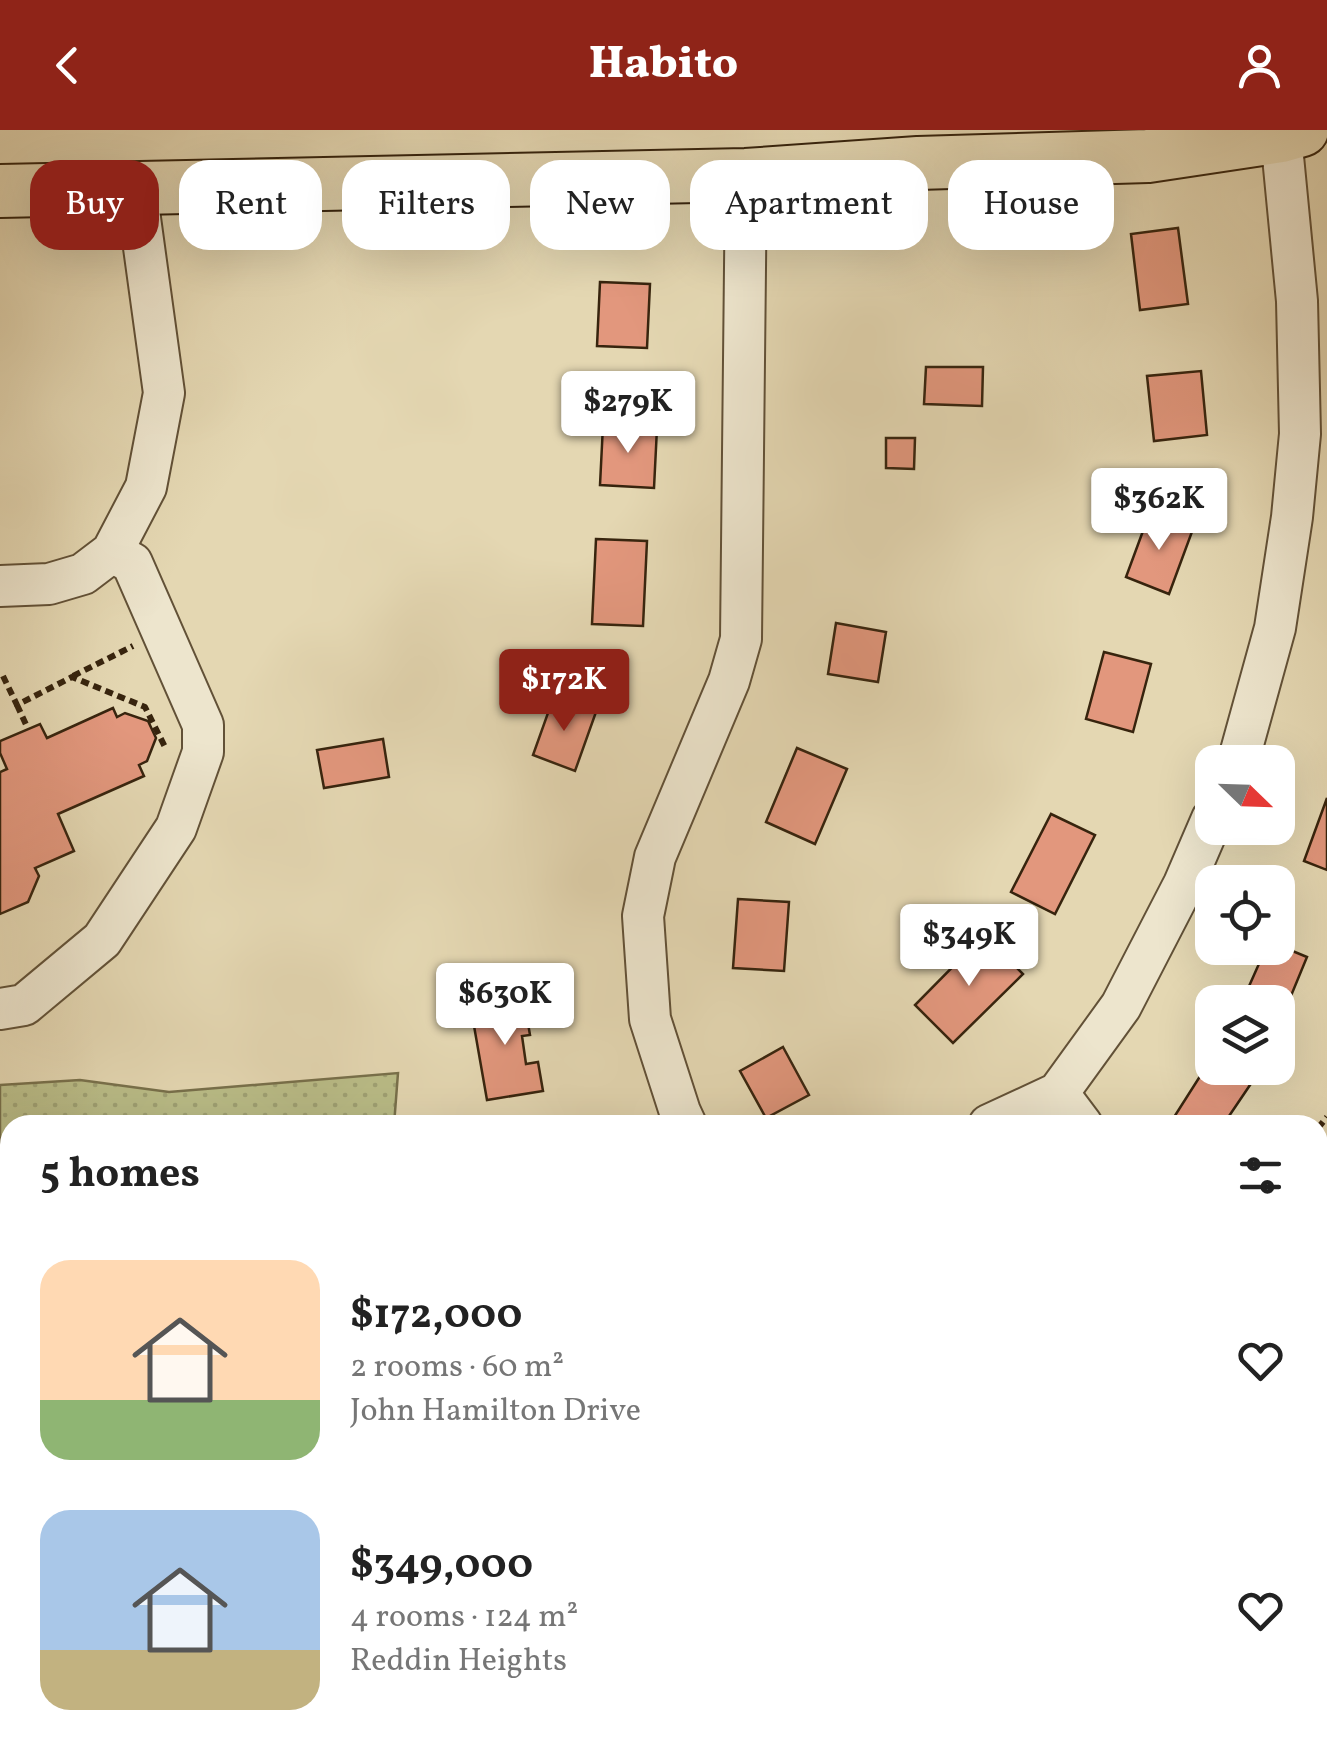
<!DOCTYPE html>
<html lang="en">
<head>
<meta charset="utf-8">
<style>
	body { margin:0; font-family:Vollkorn,serif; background:#f6f6f6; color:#222; height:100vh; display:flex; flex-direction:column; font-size:38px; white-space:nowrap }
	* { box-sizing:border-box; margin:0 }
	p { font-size:32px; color:#767676 }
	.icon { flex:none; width:55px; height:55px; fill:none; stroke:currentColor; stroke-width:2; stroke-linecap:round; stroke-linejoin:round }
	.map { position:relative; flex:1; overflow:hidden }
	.sheet { position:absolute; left:0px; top:985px; width:1328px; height:642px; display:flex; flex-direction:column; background:#fff; border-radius:30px 30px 0 0; box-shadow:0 10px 40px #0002 }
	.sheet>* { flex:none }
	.top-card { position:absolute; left:30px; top:30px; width:1268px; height:90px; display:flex; gap:20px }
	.needle { width:65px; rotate:113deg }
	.fabs { position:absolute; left:1195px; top:615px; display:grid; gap:20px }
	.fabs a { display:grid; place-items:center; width:100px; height:100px; border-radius:20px; background:#fff; box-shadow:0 10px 40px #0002; font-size:50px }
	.price { position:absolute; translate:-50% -85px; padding:0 22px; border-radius:10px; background:#fff; color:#222; font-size:32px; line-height:65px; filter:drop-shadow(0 2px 5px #0008) }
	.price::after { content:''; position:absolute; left:50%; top:60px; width:30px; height:22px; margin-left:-15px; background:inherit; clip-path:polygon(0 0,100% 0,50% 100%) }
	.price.active { background:#8f2418; color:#fff }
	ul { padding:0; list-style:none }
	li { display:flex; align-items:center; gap:30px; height:250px; padding:0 40px }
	li span { display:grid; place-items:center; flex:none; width:280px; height:200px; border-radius:30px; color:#555 }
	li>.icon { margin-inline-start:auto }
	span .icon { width:120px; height:120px; fill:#fffc; stroke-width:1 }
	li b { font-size:42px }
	h2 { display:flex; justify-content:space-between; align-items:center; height:120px; padding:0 40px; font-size:42px }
	.pill { padding:0 35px; border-radius:30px; background:#fff; box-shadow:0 10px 40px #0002; font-size:35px; line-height:90px }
	.pill.active { background:#8f2418; color:#fff }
	header { display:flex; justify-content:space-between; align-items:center; height:130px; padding:0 40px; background:#8f2418; color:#fff; font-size:45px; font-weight:800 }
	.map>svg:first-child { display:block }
</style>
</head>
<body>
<header><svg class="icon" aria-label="back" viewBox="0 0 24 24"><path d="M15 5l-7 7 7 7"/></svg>Habito<svg class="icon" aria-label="person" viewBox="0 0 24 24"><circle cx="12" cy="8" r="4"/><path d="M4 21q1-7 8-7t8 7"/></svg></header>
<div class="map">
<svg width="1327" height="1626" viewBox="0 0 1327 1626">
	<defs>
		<pattern id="grass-dots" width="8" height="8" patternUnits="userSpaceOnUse" patternTransform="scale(2.5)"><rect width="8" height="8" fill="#babd88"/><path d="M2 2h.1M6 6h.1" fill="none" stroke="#a0a274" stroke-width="1.8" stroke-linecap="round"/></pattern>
	</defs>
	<rect width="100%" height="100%" fill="#e4d7b2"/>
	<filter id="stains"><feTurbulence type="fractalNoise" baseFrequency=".002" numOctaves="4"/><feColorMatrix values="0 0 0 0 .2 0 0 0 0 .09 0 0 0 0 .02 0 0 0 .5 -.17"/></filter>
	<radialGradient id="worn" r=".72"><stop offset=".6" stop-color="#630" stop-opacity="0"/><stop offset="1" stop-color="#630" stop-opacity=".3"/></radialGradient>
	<path fill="url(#grass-dots)" stroke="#78704b" stroke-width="2.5" d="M 398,943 L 394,995 L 10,995 L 10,1618 L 588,1618 L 578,1626 L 0,1626 L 0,955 L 80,950 L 169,962 Z"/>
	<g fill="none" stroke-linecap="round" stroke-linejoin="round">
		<g stroke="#717d71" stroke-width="10">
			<path d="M 1318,1485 L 1327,1455"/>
			<path d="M 1279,1626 L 1280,1618"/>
		</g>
	</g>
	<g fill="#e2977d" stroke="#37240e" stroke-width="2.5">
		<path d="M 1178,98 L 1188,174 L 1140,180 L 1131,104 Z"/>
		<path d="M 600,152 L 650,154 L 647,218 L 597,216 Z"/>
		<path d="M 926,237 L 983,237 L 982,276 L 924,274 Z"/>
		<path d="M 1201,241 L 1207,305 L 1154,311 L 1147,246 Z"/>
		<path d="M 603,295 L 657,298 L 654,358 L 600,355 Z"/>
		<path d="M 886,308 L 915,308 L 914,339 L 886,338 Z"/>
		<path d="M 1150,382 L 1193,399 L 1169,464 L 1126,447 Z"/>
		<path d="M 596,409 L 647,411 L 643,496 L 592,494 Z"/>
		<path d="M 836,493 L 886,502 L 878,552 L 828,544 Z"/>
		<path d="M 1104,522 L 1151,534 L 1133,602 L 1086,589 Z"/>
		<path d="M 554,566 L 596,582 L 575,641 L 533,625 Z"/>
		<path d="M 113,578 L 117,587 L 125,583 L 148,591 L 156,608 L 147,631 L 139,635 L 144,646 L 58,684 L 74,721 L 35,738 L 39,746 L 28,772 L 0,784 L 0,642 L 7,639 L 0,623 L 0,611 L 40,594 L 47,608 Z"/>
		<path d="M 383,609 L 389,647 L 324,658 L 317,620 Z"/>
		<path d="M 797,618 L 847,639 L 815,714 L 766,692 Z"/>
		<path d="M 1327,668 L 1327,740 L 1304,731 Z"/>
		<path d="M 1051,684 L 1095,705 L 1055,784 L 1011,762 Z"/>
		<path d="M 738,769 L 789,772 L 784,841 L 733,838 Z"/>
		<path d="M 984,805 L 1023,844 L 953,913 L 915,875 Z"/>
		<path d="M 1278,815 L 1307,827 L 1281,890 L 1278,888 L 1278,872 L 1242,872 L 1266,818 L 1278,818 Z"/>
		<path d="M 523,864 L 530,905 L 522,906 L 526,934 L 538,932 L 543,961 L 487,970 L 470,873 Z"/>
		<path d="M 783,917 L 809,965 L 766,988 L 740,941 Z"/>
		<path d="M 1211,929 L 1212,938 L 1223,938 L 1250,955 L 1223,995 L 1169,995 Z"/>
		<path d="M 826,1618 L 860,1618 L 850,1626 L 833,1626 Z"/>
	</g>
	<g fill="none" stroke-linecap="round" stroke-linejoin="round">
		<defs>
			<g id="minor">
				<path d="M 0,456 L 49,454 L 83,444 L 112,422 L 146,357 L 164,263 L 136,59"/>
				<path d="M 1238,632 L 1275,498 L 1292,387 L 1300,304 L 1297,171 L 1281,6"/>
				<path d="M 0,879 L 24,875 L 102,810 L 176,698 L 203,622 L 203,595 L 132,433 L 112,422"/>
				<path d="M 1058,963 L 1082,995"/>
				<path d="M 686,995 L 680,982 L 650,889 L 643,786 L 655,727 L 729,551 L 741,509 L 746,45"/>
				<path d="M 989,995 L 1058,963 L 1121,876 L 1184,754 L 1212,689"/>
				<path d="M 1009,1626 L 1019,1618"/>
			</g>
			<path id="major" d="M 0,61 L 746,45 L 918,33 L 1148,26 L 1281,6 L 1302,0"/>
		</defs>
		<use href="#minor" stroke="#625137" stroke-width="44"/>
		<use href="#major" stroke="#37240e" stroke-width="56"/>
		<g stroke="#37240e" stroke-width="6" stroke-dasharray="8 5" stroke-linecap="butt">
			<path d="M 3,546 L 17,575 L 72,547 L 145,577 L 166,619"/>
			<path d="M 73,546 L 133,516"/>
			<path d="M 17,575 L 28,599"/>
			<path d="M 1318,998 L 1327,987"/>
			<path d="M 0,1615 L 10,1610"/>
		</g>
		<use href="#minor" stroke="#ede5cd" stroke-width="40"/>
		<use href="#major" stroke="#e4d7b2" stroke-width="52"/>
	</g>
	<rect width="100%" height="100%" filter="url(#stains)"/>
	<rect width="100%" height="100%" fill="url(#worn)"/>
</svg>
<div class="fabs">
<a><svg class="needle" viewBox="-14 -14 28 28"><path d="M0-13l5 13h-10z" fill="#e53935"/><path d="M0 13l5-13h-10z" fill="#767676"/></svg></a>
<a><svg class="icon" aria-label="locate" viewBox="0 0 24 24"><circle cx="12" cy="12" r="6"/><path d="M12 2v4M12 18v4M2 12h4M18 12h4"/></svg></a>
<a><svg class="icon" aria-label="layers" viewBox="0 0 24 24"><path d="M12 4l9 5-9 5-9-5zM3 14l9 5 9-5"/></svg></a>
</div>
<b class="price" style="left:628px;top:326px">$279K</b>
<b class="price" style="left:1159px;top:423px">$362K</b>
<b class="price active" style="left:564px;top:604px">$172K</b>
<b class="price" style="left:969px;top:859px">$349K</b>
<b class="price" style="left:505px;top:918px">$630K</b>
<div class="top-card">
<a class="pill active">Buy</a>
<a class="pill">Rent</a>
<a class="pill">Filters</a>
<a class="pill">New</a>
<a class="pill">Apartment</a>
<a class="pill">House</a>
</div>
<section class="sheet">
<h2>5 homes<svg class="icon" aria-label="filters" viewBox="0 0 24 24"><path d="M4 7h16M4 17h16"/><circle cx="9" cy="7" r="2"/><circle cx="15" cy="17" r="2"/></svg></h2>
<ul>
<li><span style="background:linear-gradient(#ffd9b3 70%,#8fb573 0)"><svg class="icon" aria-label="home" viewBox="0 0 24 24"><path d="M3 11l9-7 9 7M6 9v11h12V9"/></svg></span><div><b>$172,000</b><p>2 rooms · 60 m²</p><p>John Hamilton Drive</p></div><svg class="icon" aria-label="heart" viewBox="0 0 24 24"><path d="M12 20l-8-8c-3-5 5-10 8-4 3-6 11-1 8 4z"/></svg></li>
<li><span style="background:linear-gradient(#a9c7e8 70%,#c2b280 0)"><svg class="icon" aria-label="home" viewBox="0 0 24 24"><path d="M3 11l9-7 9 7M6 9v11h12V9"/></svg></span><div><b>$349,000</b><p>4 rooms · 124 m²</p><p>Reddin Heights</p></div><svg class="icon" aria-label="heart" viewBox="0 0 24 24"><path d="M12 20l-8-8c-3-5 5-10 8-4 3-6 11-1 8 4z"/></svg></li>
</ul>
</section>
</div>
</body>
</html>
